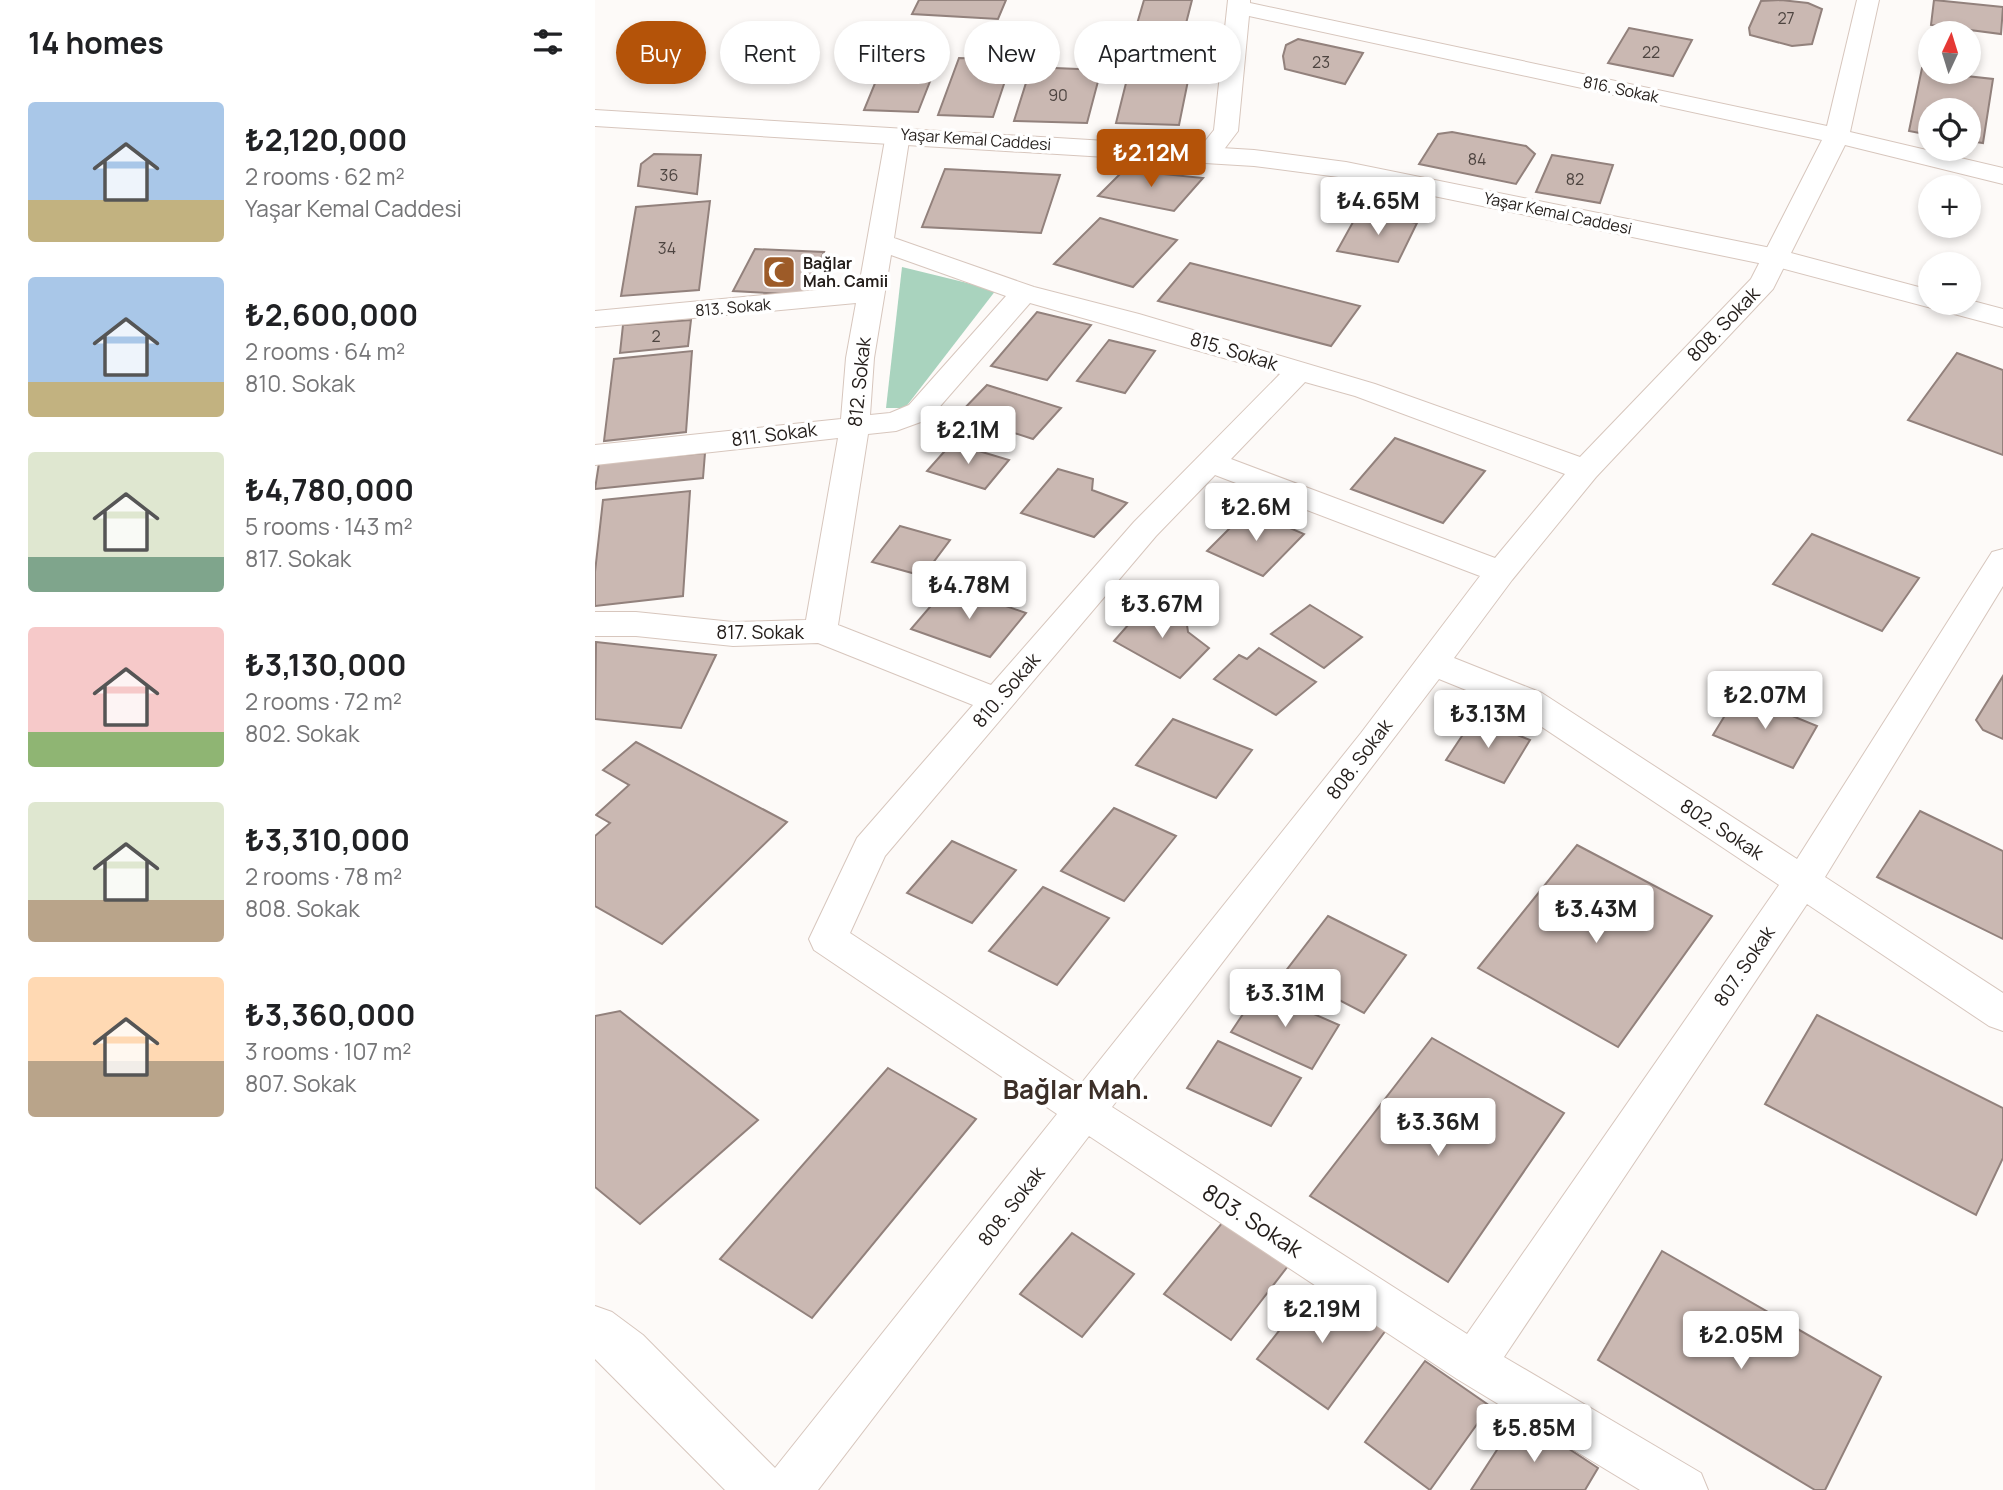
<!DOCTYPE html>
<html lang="en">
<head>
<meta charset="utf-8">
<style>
	body { margin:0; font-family:Manrope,sans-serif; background:#f6f6f6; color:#202124; height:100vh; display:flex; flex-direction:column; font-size:26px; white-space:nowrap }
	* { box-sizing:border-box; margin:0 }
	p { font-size:23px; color:#757577 }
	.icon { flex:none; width:38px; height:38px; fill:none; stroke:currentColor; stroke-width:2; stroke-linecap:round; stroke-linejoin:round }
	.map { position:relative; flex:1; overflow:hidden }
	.details { display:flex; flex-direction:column; background:#fff; width:595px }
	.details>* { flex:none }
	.hud { position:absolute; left:21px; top:21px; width:665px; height:63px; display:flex; gap:14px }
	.needle { width:46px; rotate:4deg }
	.fabs { position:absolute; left:1323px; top:21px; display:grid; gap:14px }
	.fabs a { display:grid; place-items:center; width:63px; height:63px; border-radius:50%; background:#fff; box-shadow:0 4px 10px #0003; font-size:35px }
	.price { position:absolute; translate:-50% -60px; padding:0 16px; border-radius:7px; background:#fff; color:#222; font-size:23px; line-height:46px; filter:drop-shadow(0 2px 4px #0008) }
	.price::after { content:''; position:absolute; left:50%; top:42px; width:21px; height:16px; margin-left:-10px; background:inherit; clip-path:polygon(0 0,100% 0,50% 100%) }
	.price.selected { background:#b45309; color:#fff }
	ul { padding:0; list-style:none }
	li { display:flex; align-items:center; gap:21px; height:175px; padding:0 28px }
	li span { display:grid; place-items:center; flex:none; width:196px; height:140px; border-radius:7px; color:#555 }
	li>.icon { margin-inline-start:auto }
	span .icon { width:84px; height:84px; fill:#fffc; stroke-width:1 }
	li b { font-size:30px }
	h2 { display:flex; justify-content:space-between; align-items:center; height:84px; padding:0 28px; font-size:30px }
	.chip { padding:0 24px; border-radius:32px; background:#fff; box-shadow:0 4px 10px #0003; font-size:24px; line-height:63px }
	.chip.selected { background:#b45309; color:#fff }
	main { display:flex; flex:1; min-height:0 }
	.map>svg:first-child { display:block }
</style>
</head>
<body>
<main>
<section class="details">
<h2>14 homes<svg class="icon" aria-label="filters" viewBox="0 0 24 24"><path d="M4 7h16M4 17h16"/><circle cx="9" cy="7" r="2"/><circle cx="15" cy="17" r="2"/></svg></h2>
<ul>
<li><span style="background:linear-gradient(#a9c7e8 70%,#c2b280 0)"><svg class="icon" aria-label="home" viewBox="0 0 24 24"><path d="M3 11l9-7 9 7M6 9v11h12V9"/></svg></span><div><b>₺2,120,000</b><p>2 rooms · 62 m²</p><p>Yaşar Kemal Caddesi</p></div></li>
<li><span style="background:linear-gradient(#a9c7e8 75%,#c2b280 0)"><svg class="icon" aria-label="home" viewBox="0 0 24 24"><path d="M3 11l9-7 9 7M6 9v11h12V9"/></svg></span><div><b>₺2,600,000</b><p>2 rooms · 64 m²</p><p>810. Sokak</p></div></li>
<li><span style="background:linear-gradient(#dfe7d0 75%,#7fa58c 0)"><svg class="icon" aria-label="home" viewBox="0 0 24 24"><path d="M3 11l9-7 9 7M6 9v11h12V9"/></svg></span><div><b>₺4,780,000</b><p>5 rooms · 143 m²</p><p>817. Sokak</p></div></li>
<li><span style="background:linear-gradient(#f6c9c9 75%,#8fb573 0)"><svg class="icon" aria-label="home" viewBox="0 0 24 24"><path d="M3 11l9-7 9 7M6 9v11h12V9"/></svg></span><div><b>₺3,130,000</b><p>2 rooms · 72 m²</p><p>802. Sokak</p></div></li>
<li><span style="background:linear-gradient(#dfe7d0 70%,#b9a48a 0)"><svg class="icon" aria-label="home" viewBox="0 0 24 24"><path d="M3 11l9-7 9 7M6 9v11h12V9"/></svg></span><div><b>₺3,310,000</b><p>2 rooms · 78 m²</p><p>808. Sokak</p></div></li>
<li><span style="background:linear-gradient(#ffd9b3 60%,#b9a48a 0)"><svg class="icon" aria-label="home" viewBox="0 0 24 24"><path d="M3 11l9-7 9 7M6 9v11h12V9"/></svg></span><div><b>₺3,360,000</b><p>3 rooms · 107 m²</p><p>807. Sokak</p></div></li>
</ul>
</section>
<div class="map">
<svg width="1408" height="1490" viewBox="0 0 1408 1490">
	<rect width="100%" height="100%" fill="#fdfaf8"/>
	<path fill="#a9d3be" d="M 307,267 L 401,290 L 310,408 L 291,408 Z"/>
	<g fill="#cab8b2" stroke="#92817c" stroke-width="2">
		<path d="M 324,0 L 411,0 L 403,19 L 317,14 Z"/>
		<path d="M 549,0 L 597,0 L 586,43 L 537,41 Z"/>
		<path d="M 1186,0 L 1213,3 L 1227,9 L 1217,44 L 1197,46 L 1155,35 L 1154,28 L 1166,1 Z"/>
		<path d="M 1339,0 L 1408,7 L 1406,34 L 1336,25 Z"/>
		<path d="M 1034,28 L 1097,40 L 1078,76 L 1013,63 Z"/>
		<path d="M 703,39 L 768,53 L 750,84 L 690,69 L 688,56 L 691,45 Z"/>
		<path d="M 292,54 L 345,56 L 323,112 L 269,110 Z"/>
		<path d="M 364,58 L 417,60 L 398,117 L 343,115 Z"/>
		<path d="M 537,59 L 597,61 L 584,125 L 521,123 Z"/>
		<path d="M 436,67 L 506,70 L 492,123 L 419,121 Z"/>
		<path d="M 1327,68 L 1335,69 L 1335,72 L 1398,79 L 1388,143 L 1374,141 L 1374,110 L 1335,110 L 1335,135 L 1314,131 Z"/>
		<path d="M 857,132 L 931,146 L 940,154 L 921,184 L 824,164 L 843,134 Z"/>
		<path d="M 59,154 L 106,155 L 102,194 L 43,186 L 46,164 Z"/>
		<path d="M 957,155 L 1018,165 L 1005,203 L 941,192 Z"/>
		<path d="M 350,169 L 465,175 L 446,233 L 327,227 Z"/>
		<path d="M 529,170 L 608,178 L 579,211 L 503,196 Z"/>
		<path d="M 115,201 L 104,290 L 26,296 L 41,207 Z"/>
		<path d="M 763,213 L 822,223 L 803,262 L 742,251 Z"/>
		<path d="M 505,218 L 582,240 L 538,287 L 459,264 Z"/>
		<path d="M 160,249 L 229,252 L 209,295 L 138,291 Z"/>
		<path d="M 595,263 L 765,306 L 736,346 L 563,301 Z"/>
		<path d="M 442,312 L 496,325 L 452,380 L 396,366 Z"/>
		<path d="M 96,320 L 93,346 L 25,353 L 28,325 Z"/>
		<path d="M 514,340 L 560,351 L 530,393 L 482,381 Z"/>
		<path d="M 97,351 L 91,432 L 9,441 L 19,359 Z"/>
		<path d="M 1362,353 L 1408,370 L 1408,455 L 1313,420 Z"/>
		<path d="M 392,385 L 466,408 L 438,439 L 363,415 Z"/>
		<path d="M 800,438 L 890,471 L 848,523 L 756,489 Z"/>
		<path d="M 357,443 L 414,460 L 390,489 L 332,471 Z"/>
		<path d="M 110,453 L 108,478 L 0,489 L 4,463 Z"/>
		<path d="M 463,469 L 498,479 L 497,490 L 532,503 L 499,537 L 426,513 Z"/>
		<path d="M 95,491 L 88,596 L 0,606 L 0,572 L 8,500 Z"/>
		<path d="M 653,510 L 709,534 L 668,576 L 612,551 Z"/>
		<path d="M 305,526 L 355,540 L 328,576 L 277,562 Z"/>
		<path d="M 1217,534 L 1324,578 L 1287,631 L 1178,584 Z"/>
		<path d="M 353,586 L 431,613 L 395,657 L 316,629 Z"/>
		<path d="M 555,600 L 592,625 L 593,632 L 614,648 L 585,678 L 519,641 Z"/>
		<path d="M 715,605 L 767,637 L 729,668 L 676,634 Z"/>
		<path d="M 1,642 L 121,655 L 86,728 L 0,719 Z"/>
		<path d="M 664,648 L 721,682 L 681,715 L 619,679 L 644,655 L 652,659 Z"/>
		<path d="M 1408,676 L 1408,739 L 1388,730 L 1381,720 Z"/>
		<path d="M 1143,694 L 1222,726 L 1198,768 L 1118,735 Z"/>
		<path d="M 879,718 L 935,740 L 909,783 L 851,760 Z"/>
		<path d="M 578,719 L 657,750 L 621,798 L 541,765 Z"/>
		<path d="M 41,742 L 192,822 L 67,944 L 0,906 L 0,836 L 15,823 L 1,815 L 34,785 L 8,770 Z"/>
		<path d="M 519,808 L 581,836 L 529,901 L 466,871 Z"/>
		<path d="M 1325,811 L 1408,851 L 1408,939 L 1282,877 Z"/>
		<path d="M 357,841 L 421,870 L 377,923 L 312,893 Z"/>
		<path d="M 982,845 L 1117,916 L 1023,1047 L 883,968 Z"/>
		<path d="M 448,887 L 514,918 L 462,985 L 394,951 Z"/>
		<path d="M 733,916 L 811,955 L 769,1013 L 690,972 Z"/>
		<path d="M 664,990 L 744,1025 L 717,1069 L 636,1032 Z"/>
		<path d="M 25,1011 L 163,1120 L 45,1224 L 0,1187 L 0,1016 Z"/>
		<path d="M 1222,1015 L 1408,1108 L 1408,1158 L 1381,1215 L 1170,1104 Z"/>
		<path d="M 837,1038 L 969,1113 L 853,1282 L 715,1196 Z"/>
		<path d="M 623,1041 L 706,1078 L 676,1126 L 592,1088 Z"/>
		<path d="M 293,1068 L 381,1119 L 217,1318 L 125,1259 Z"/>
		<path d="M 627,1223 L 693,1266 L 636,1340 L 569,1294 Z"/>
		<path d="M 477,1233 L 539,1274 L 487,1337 L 425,1294 Z"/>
		<path d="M 1067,1251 L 1286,1377 L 1230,1490 L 1220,1490 L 1003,1360 Z"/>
		<path d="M 722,1282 L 791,1330 L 733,1409 L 662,1359 Z"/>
		<path d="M 830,1361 L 895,1406 L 835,1490 L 770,1442 Z"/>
		<path d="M 924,1416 L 1003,1468 L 990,1490 L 876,1490 Z"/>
	</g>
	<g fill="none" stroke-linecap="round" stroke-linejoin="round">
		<defs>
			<path id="street" d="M 633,0 L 655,0 L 655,3 L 1232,126 L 1262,0 L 1284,0 L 1255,132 L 1408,168 L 1408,184 L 1250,145 L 1178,289 L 1001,477 L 917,580 L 859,658 L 947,693 L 1202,859 L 1397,552 L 1408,549 L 1408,586 L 1230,877 L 1408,993 L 1408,1031 L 1394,1026 L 1212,904 L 909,1357 L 1106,1473 L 1113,1490 L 1045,1490 L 862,1379 L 494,1136 L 223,1490 L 169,1490 L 176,1473 L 462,1114 L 219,950 L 214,939 L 262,838 L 378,705 L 223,643 L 138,646 L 41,636 L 0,636 L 0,612 L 41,612 L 138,622 L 211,620 L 243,438 L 0,465 L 0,445 L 246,419 L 251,358 L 261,303 L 0,327 L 0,311 L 264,286 L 291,134 L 294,129 L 312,129 L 315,134 L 299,238 L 439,287 L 544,314 L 780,384 L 985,457 L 1156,279 L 1227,140 L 654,16 L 643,131 L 621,160 L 603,160 L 599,155 L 619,130 ZM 296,255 L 411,296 L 314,405 L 295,413 L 275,415 L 279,358 ZM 435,303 L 685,374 L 539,522 L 396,685 L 243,625 L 273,434 L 301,431 L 334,419 ZM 710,382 L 760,396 L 970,474 L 900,558 L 636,459 ZM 620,475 L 885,576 L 766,733 L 485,1085 L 255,933 L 290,856 L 561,536 ZM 844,679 L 923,711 L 1184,885 L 872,1334 L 517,1107 Z"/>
			<g id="secondary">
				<path d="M 0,110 L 659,150 L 751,162 L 1181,249 L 1335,290 L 1335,303 L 1374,303 L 1374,300 L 1408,309 L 1408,327 L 1178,266 L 751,178 L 659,166 L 0,126 Z"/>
				<path d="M 0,1306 L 17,1312 L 48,1335 L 184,1472 L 192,1490 L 130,1490 L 0,1359 Z"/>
			</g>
		</defs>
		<use href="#street" stroke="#d7c6bd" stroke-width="2"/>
		<use href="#secondary" stroke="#d7c6bd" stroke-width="2"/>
		<use href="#street" fill="#fff" fill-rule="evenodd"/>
		<use href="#secondary" fill="#fff" fill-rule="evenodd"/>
	</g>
	<defs>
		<symbol id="mosque-square" viewBox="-11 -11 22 22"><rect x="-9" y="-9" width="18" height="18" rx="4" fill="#9d5b28" stroke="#fff"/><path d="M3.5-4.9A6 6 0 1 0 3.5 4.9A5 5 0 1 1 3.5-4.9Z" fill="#fff"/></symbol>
	</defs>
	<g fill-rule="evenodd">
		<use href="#mosque-square" x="165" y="253" width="38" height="38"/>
	</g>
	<g text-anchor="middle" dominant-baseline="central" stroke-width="7" stroke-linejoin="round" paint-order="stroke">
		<g font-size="16" fill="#4d4440">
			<text x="1191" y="18">27</text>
			<text x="1056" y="52">22</text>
			<text x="726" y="62">23</text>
			<text x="463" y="95">90</text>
			<text x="882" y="159">84</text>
			<text x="74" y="175">36</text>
			<text x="980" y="179">82</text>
			<text x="72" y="248">34</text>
			<text x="61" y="336">2</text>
		</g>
		<g font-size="16" fill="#231d1a" stroke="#fff">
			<text transform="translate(1026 89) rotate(12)">816. Sokak</text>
			<text transform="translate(381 139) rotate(4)">Yaşar Kemal Caddesi</text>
			<text transform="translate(963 213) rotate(12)">Yaşar Kemal Caddesi</text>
			<text transform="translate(138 307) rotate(-5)">813. Sokak</text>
		</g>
		<g font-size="16" font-weight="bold" fill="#231d1a" stroke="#fff" text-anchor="start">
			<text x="208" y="263">Bağlar<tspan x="208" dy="18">Mah. Camii</tspan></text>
		</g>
		<g font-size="19" fill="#231d1a" stroke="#fff">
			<text transform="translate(1128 324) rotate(-46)">808. Sokak</text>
			<text transform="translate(639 351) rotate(17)">815. Sokak</text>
			<text transform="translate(264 382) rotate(-84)">812. Sokak</text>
			<text transform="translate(179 434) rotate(-7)">811. Sokak</text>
			<text x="165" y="632">817. Sokak</text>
			<text transform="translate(411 690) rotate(-49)">810. Sokak</text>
			<text transform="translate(764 759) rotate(-53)">808. Sokak</text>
			<text transform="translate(1127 829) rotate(33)">802. Sokak</text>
			<text transform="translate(1149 966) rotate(-56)">807. Sokak</text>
			<text transform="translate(416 1206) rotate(-52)">808. Sokak</text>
		</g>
		<g font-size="23" fill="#231d1a" stroke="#fff">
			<text transform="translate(658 1220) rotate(33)">803. Sokak</text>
		</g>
		<g font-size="26" font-weight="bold" fill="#3c2f28" stroke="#fff">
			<text x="481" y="1089">Bağlar Mah.</text>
		</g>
	</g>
</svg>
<div class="fabs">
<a><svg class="needle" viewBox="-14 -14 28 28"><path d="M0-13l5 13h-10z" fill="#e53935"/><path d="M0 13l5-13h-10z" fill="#757577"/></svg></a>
<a><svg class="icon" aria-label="locate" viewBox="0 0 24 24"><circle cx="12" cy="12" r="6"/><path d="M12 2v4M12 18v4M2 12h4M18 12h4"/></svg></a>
<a>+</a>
<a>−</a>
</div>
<b class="price selected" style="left:556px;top:189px">₺2.12M</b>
<b class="price" style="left:783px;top:237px">₺4.65M</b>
<b class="price" style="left:373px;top:466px">₺2.1M</b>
<b class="price" style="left:661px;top:543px">₺2.6M</b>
<b class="price" style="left:374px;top:621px">₺4.78M</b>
<b class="price" style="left:567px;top:640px">₺3.67M</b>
<b class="price" style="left:1170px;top:731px">₺2.07M</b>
<b class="price" style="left:893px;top:750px">₺3.13M</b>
<b class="price" style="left:1001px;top:945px">₺3.43M</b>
<b class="price" style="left:690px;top:1029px">₺3.31M</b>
<b class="price" style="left:843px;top:1158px">₺3.36M</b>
<b class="price" style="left:727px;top:1345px">₺2.19M</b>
<b class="price" style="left:1146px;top:1371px">₺2.05M</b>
<b class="price" style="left:939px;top:1464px">₺5.85M</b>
<div class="hud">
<a class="chip selected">Buy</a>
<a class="chip">Rent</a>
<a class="chip">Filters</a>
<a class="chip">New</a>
<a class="chip">Apartment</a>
</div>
</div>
</main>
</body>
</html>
